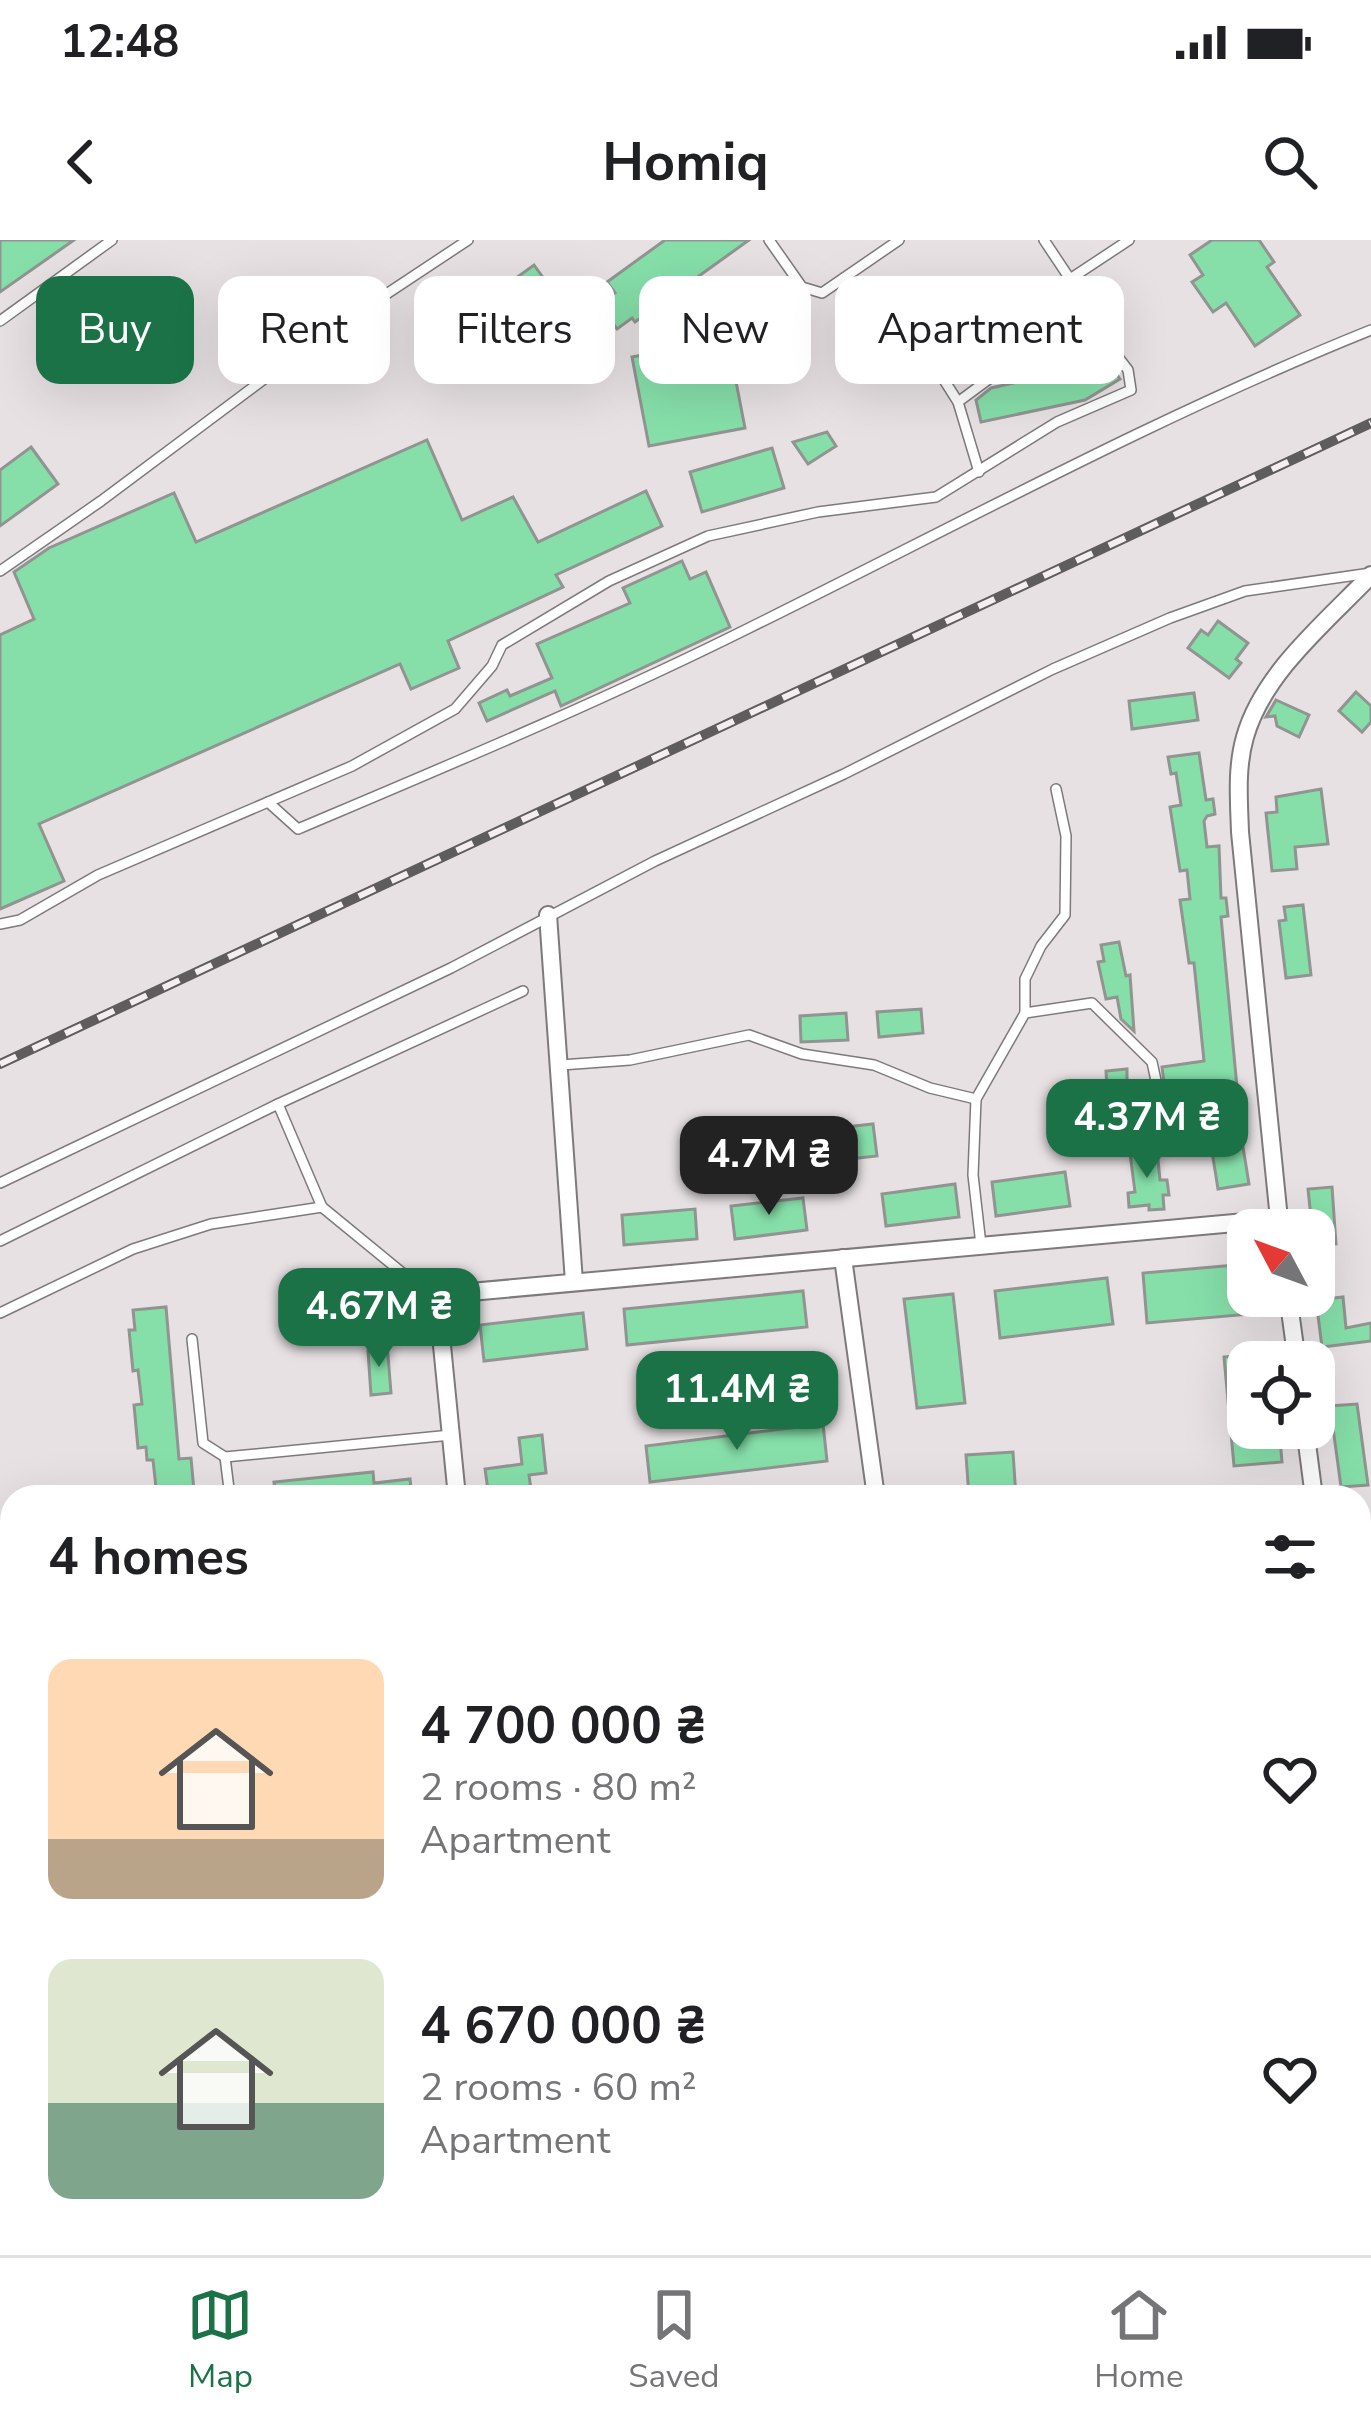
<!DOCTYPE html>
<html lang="en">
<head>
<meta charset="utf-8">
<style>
	body { margin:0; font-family:"Nunito Sans",sans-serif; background:#f6f6f6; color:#202124; height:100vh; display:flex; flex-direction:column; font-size:45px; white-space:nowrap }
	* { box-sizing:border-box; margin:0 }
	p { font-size:39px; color:#757577 }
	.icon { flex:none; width:66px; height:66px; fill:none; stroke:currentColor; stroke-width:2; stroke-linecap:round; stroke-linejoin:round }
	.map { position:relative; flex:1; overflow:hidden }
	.panel { position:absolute; left:0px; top:1245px; width:1371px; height:771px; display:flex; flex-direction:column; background:#fff; border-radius:36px 36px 0 0; box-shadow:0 12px 48px #0002 }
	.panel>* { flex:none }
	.top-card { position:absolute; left:36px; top:36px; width:1299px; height:108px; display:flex; gap:24px }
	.needle { width:78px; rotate:311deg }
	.fabs { position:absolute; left:1227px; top:969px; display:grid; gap:24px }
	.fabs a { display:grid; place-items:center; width:108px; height:108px; border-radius:24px; background:#fff; box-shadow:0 12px 48px #0002; font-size:60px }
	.price { position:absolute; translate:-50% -102px; padding:0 27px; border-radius:24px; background:#1a7246; color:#fff; font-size:39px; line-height:78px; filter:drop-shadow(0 3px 6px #0008) }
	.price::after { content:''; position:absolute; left:50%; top:72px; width:36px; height:27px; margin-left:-18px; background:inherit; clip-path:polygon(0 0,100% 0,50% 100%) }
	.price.selected { background:#222; color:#fff }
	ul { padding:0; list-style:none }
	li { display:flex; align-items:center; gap:36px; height:300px; padding:0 48px }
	li span { display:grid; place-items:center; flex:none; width:336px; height:240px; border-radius:24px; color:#555 }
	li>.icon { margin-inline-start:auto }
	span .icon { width:144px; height:144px; fill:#fffc; stroke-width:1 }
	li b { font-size:51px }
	h2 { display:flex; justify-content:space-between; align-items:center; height:144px; padding:0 48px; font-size:51px }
	.tag { padding:0 42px; border-radius:24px; background:#fff; box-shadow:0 12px 48px #0002; font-size:42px; line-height:108px }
	.tag.selected { background:#1a7246; color:#fff }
	.status { display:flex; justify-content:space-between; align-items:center; height:84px; padding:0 60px; background:#fff; direction:ltr }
	.status svg { height:33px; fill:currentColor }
	header { display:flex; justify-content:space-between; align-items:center; height:156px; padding:0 48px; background:#fff; font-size:54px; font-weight:700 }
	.dock { display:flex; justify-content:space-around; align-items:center; height:168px; border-top:3px solid #e0e0e0; background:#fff; font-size:33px; color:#757577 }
	.dock a { display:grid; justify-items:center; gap:6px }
	.dock .selected { color:#1a7246 }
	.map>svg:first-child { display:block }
</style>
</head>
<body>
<div class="status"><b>12:48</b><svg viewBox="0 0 49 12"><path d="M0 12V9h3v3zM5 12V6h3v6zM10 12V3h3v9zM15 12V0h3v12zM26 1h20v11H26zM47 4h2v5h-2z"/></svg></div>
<header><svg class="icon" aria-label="back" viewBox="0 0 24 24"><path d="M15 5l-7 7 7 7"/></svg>Homiq<svg class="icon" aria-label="search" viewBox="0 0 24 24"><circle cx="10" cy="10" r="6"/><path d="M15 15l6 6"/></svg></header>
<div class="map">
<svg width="1371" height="2015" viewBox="0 0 1371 2015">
	<rect width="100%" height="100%" fill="#e7e1e3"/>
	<g fill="#86dfa9" stroke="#909591" stroke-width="3">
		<path d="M 0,0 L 74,0 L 0,52 Z"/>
		<path d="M 665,0 L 749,0 L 635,82 L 632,78 L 617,89 L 599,64 L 615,53 L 607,42 Z"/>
		<path d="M 1212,0 L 1259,0 L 1274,22 L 1267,27 L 1300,75 L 1255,106 L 1226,63 L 1213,72 L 1192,42 L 1203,35 L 1190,15 Z"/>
		<path d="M 534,25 L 562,64 L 495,112 L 466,74 Z"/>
		<path d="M 1015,48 L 1034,76 L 975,116 L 955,88 Z"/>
		<path d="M 1080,82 L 1120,139 L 1085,160 L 981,182 L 976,160 L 991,148 L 1064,132 L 1047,107 Z"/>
		<path d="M 725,85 L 745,188 L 649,206 L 632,117 L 686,107 L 683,93 Z"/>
		<path d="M 827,192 L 836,206 L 808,224 L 793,202 Z"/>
		<path d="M 427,200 L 462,280 L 513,257 L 538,302 L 646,251 L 662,286 L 556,335 L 563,347 L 448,401 L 459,428 L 411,449 L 400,424 L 39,584 L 64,641 L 0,669 L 0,395 L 34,379 L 14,332 L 49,308 L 174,253 L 196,302 Z"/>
		<path d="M 31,207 L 58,244 L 0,286 L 0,230 Z"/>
		<path d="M 772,208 L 784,248 L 702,272 L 690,232 Z"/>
		<path d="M 682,321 L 690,339 L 706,332 L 730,387 L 561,466 L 555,451 L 487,481 L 479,463 L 507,450 L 510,456 L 552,438 L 537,404 L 630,363 L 623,348 Z"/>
		<path d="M 1218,381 L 1248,403 L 1236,419 L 1241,423 L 1229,438 L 1188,408 L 1201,390 L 1208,395 Z"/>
		<path d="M 1356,452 L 1371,466 L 1371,482 L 1362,492 L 1339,471 Z"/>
		<path d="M 1194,453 L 1198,480 L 1132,489 L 1129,461 Z"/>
		<path d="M 1276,460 L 1309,475 L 1299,497 L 1277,486 L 1275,476 L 1266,477 Z"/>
		<path d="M 1199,513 L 1206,560 L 1213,559 L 1215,574 L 1207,576 L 1204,581 L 1207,607 L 1219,606 L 1221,658 L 1226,658 L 1228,676 L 1221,677 L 1240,879 L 1222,880 L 1221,861 L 1208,863 L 1207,851 L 1166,857 L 1162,827 L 1204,821 L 1194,723 L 1189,723 L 1180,660 L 1190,659 L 1187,630 L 1180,631 L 1170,567 L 1181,565 L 1176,533 L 1171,534 L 1168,517 Z"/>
		<path d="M 1321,549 L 1328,604 L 1295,607 L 1297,629 L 1272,631 L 1266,573 L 1277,572 L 1276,557 Z"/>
		<path d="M 1303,665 L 1311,735 L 1286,738 L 1279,681 L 1286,680 L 1284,667 Z"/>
		<path d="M 1119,702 L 1126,736 L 1130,735 L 1134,791 L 1121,779 L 1117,757 L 1106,759 L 1098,722 L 1104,721 L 1101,705 Z"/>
		<path d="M 921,769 L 923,793 L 879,797 L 877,772 Z"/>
		<path d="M 846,773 L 848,800 L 801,802 L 800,776 Z"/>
		<path d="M 1127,829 L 1127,842 L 1137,842 L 1139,885 L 1109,887 L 1106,831 Z"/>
		<path d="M 873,884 L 877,916 L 804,924 L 800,892 Z"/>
		<path d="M 1242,901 L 1249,944 L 1218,949 L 1211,905 Z"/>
		<path d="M 1157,910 L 1160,940 L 1167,940 L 1169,955 L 1163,955 L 1164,969 L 1149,970 L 1149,965 L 1129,967 L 1128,953 L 1135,952 L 1130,913 Z"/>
		<path d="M 1065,932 L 1070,966 L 996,976 L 992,942 Z"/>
		<path d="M 955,944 L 959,977 L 886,986 L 882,954 Z"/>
		<path d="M 1332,947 L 1336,1004 L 1314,1006 L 1308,949 Z"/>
		<path d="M 803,958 L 807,990 L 735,999 L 731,966 Z"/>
		<path d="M 695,969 L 697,999 L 624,1005 L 622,975 Z"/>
		<path d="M 1248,1024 L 1248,1056 L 1262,1056 L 1263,1073 L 1147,1083 L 1143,1033 Z"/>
		<path d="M 1107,1038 L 1113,1084 L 1000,1098 L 995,1051 Z"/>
		<path d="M 803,1051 L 807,1087 L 627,1105 L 624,1069 Z"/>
		<path d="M 953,1054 L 965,1163 L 917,1168 L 904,1059 Z"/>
		<path d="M 1343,1057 L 1346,1088 L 1371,1083 L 1371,1101 L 1322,1107 L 1316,1060 Z"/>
		<path d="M 166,1067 L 179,1219 L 191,1218 L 194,1251 L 187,1252 L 187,1257 L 157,1257 L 153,1220 L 147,1220 L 146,1207 L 138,1208 L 134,1165 L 142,1164 L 138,1130 L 133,1131 L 129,1090 L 135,1090 L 133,1070 Z"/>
		<path d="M 583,1073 L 587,1109 L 484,1121 L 480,1085 Z"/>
		<path d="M 387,1103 L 391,1153 L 371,1155 L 368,1111 L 373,1111 L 373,1104 Z"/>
		<path d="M 1248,1114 L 1248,1188 L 1279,1188 L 1282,1222 L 1234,1226 L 1224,1117 Z"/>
		<path d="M 1357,1164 L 1368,1245 L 1341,1247 L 1330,1166 Z"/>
		<path d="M 823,1184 L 827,1221 L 650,1242 L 646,1206 Z"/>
		<path d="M 542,1195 L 546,1233 L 529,1235 L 532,1257 L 489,1257 L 485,1229 L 522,1224 L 519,1198 Z"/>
		<path d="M 1013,1212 L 1016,1257 L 969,1257 L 966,1215 Z"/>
		<path d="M 373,1232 L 374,1243 L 410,1239 L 412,1257 L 276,1257 L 274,1242 Z"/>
	</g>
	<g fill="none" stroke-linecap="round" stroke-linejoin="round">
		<defs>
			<g id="lane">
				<path d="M 769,0 L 802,47 L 822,53 L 899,0"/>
				<path d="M 1044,0 L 1070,39 L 1129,0"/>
				<path d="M 844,38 L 908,83 L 958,162 L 979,232"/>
				<path d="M 0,81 L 112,0"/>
				<path d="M 958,162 L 1082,70"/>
				<path d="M 0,331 L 101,261 L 311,104 L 468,0"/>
				<path d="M 268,562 L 298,589 C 449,525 600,462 747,389 C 954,287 1157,176 1371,90"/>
				<path d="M 0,684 L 20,680 L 98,635 L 352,526 L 455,469 L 492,426 L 502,405 L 609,341 L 708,296 L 818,272 L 936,257 L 1057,182 L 1131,150 L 1128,130 L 1082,70 L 1070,39"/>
				<path d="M 1025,773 L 1025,739 L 1041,706 L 1065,675 L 1066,596 L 1056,549"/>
				<path d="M 561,825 L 630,820 L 749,795 L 802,814 L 874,825 L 930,848 L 976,859"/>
				<path d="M 278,864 L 523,751"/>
				<path d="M 0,943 L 451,728 L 655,621 L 844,534 L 1053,429 L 1170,378 L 1245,351 L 1371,333"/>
				<path d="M 0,1001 L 278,864 L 322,967"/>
				<path d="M 981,1005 L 973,935 L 976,859 L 1025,773 L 1092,763 L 1152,822 L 1158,850"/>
				<path d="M 0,1073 L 133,1009 L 211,984 L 322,967 L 422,1049 L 437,1055"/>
				<path d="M 192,1099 L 203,1203 L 225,1217 L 451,1195"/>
				<path d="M 225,1217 L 230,1257"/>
			</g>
			<g id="street">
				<path d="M 548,675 L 574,1042"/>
				<path d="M 1280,989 L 1240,592 C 1239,561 1236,528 1245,497 C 1263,433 1326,382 1371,335"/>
				<path d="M 843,1018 L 876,1257"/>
				<path d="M 1288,1056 L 1297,1122"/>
				<path d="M 1305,1188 L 1314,1257"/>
				<path d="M 457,1257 L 437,1055 L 1279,979"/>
				<path d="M 1359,1627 L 1369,1727"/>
				<path d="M 562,2004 L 563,2015"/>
				<path d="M 962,2004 L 963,2015"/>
				<path d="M 309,2015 L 309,2004"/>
				<path d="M 1352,2015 L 1371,2014"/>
			</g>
		</defs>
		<use href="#lane" stroke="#7e797b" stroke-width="12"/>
		<use href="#street" stroke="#7e797b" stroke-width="20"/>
		<use href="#lane" stroke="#fff" stroke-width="9"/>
		<use href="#street" stroke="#fff" stroke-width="16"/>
		<defs>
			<path id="rail" d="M 0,824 L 1371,183"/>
		</defs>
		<use href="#rail" stroke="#5f5c5d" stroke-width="10"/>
		<use href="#rail" stroke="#f4eef0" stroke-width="6" stroke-dasharray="18" stroke-linecap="butt"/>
	</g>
</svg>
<div class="fabs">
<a><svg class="needle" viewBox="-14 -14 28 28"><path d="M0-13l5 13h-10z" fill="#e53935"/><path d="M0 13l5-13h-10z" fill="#757577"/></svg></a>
<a><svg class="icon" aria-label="locate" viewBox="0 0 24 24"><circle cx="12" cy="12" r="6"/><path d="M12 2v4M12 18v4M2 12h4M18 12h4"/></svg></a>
</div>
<b class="price" style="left:1147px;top:941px">4.37M ₴</b>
<b class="price selected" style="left:769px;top:978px">4.7M ₴</b>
<b class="price" style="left:379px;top:1130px">4.67M ₴</b>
<b class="price" style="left:737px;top:1213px">11.4M ₴</b>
<div class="top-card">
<a class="tag selected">Buy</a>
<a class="tag">Rent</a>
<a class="tag">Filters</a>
<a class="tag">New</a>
<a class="tag">Apartment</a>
</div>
<section class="panel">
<h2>4 homes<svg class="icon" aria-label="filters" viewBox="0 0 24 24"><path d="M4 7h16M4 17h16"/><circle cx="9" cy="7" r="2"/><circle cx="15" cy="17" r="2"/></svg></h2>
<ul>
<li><span style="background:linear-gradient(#ffd9b3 75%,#b9a48a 0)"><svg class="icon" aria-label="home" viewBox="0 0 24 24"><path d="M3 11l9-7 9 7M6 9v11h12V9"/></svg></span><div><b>4 700 000 ₴</b><p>2 rooms · 80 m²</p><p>Apartment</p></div><svg class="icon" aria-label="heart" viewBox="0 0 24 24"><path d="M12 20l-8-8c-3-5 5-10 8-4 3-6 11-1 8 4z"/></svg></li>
<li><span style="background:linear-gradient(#dfe7d0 60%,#7fa58c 0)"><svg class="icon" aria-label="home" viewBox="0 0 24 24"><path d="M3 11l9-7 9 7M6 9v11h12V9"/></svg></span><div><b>4 670 000 ₴</b><p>2 rooms · 60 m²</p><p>Apartment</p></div><svg class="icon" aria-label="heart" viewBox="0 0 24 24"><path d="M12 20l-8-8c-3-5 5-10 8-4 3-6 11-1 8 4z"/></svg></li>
</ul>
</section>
</div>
<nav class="dock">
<a class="selected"><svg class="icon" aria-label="map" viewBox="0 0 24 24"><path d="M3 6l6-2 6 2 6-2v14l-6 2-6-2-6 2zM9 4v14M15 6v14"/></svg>Map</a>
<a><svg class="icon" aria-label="saved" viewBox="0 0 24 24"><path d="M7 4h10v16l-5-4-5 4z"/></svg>Saved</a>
<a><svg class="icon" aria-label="home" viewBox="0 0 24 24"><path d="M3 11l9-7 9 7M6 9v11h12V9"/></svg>Home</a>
</nav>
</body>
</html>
